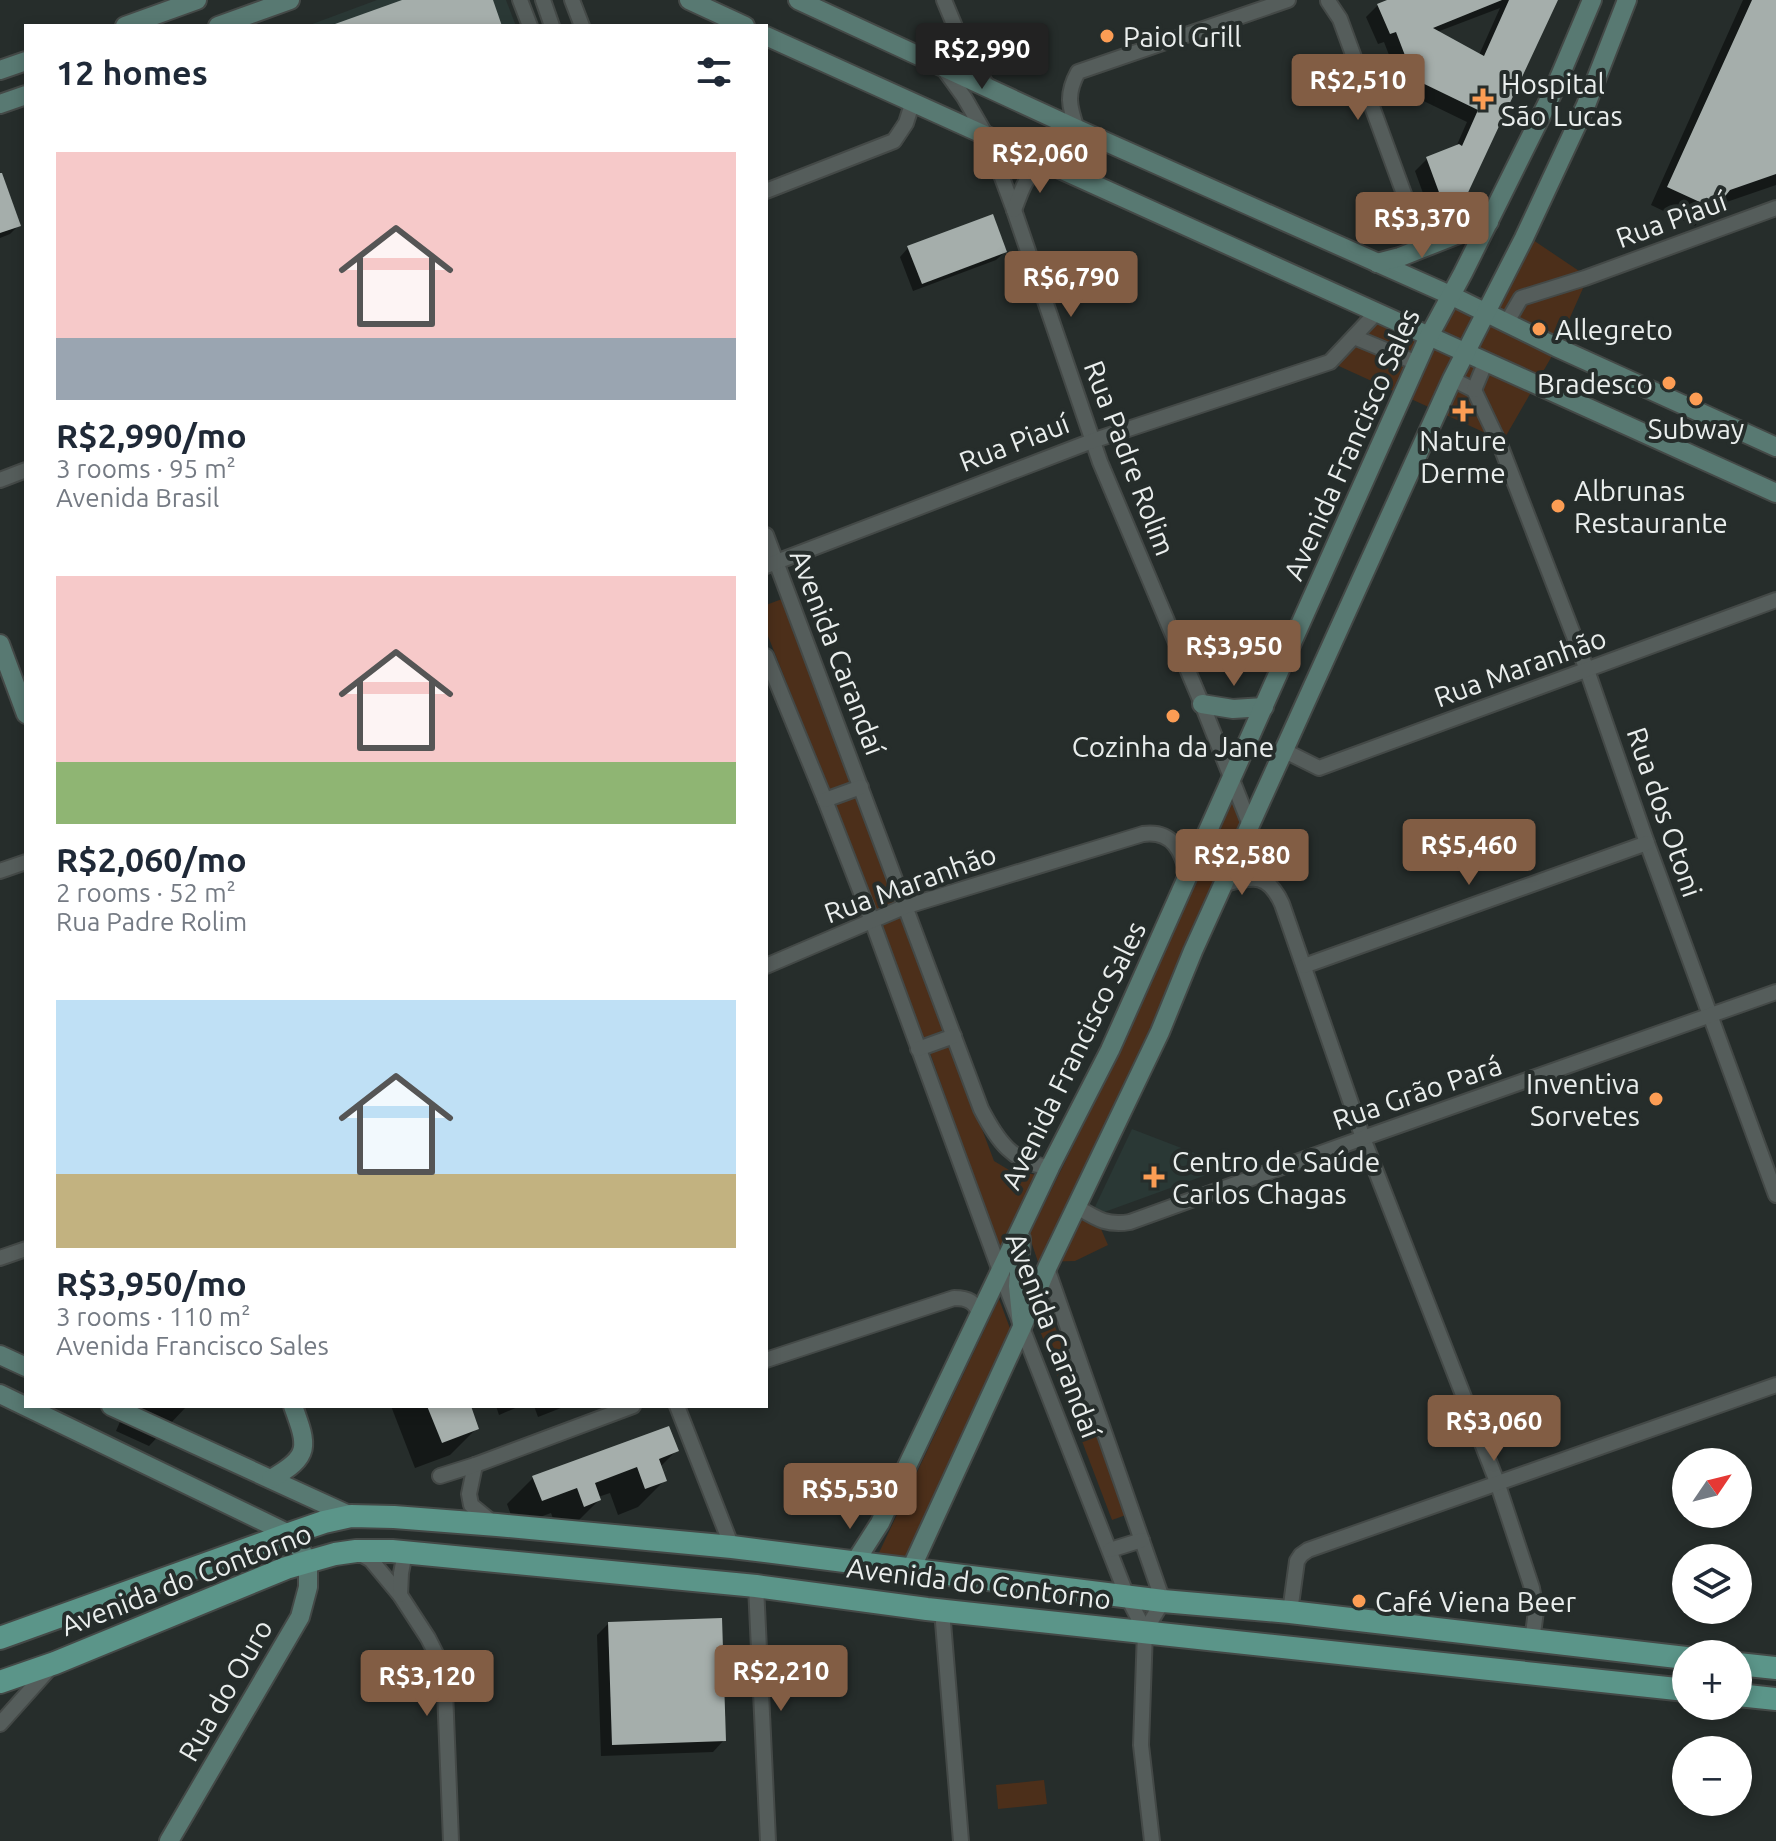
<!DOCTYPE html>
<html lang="en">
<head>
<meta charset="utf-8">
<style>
	body { margin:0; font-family:Ubuntu,sans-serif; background:#f2f2f3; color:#1f2937; height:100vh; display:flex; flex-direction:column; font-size:30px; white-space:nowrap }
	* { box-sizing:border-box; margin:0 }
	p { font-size:26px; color:#747a83 }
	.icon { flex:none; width:44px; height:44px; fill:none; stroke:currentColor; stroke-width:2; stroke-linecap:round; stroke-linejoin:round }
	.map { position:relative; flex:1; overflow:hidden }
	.side { position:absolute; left:24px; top:24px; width:744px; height:1384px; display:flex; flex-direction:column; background:#fff; border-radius:0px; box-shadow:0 4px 12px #0003 }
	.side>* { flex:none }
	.needle { width:52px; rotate:55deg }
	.buttons { position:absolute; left:1672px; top:1448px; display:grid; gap:16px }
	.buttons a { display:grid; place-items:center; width:80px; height:80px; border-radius:50%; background:#fff; box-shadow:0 4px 12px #0003; font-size:40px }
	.price { position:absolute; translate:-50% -68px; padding:0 18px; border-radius:8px; background:#825d44; color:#fff; font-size:26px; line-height:52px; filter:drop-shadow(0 2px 4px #0008) }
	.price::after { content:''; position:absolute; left:50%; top:48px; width:24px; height:18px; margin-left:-12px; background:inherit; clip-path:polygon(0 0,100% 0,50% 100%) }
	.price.on { background:#222; color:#fff }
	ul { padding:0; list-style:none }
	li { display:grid; align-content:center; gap:16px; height:424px; padding:0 32px }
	li span { display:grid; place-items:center; height:248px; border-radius:0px; color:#555 }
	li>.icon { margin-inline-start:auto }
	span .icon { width:144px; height:144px; fill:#fffc; stroke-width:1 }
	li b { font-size:34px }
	h2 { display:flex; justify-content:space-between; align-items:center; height:96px; padding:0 32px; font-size:34px }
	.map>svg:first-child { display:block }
</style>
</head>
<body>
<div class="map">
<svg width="1776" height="1841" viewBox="0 0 1776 1841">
	<rect width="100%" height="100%" fill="#262d2b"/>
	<g fill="#2a3835">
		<path d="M 377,0 L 506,0 L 516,26 L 307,26 Z"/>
		<path d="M 1132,1129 L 1223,1164 L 1220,1170 L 1099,1214 L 1094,1209 Z"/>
	</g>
	<g fill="#4c2f1a">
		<path d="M 1533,240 L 1588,277 L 1556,349 L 1503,441 L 1330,362 L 1367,306 L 1431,335 L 1453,301 L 1493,320 Z"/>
		<path d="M 782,599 L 853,782 L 829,790 L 766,631 L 766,605 Z"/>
		<path d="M 857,794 L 897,904 L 875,914 L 832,803 Z"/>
		<path d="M 1231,796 L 1242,825 L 1066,1213 L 1101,1229 L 1108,1245 L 1075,1261 L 1038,1262 L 1029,1235 L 1113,1065 Z"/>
		<path d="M 901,915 L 946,1029 L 922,1039 L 877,924 Z"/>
		<path d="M 950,1044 L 994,1161 L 1009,1170 L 1037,1175 L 1000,1251 L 929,1050 Z"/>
		<path d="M 999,1299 L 1011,1331 L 905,1560 L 876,1559 Z"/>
		<path d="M 1048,1308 L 1126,1515 L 1112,1520 L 1039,1328 Z"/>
		<path d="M 1044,1780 L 1047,1804 L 998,1809 L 996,1785 Z"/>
	</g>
	<g fill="#0007" fill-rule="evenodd">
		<path d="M 1393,0 L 1556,0 L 1464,197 L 1451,209 L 1428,207 L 1415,171 L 1427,159 L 1456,147 L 1467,122 L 1403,91 L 1384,42 L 1378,44 L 1366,17 L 1378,5 ZM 1500,8 L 1479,55 L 1437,32 Z"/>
		<path d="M 1743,0 L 1776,0 L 1776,185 L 1715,206 L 1695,226 L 1651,205 Z"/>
		<path d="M 0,174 L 19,225 L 10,234 L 0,238 Z"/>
		<path d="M 908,248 L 1005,252 L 996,260 L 913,291 L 900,257 Z"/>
		<path d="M 127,1406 L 187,1406 L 149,1446 L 116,1431 Z"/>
		<path d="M 391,1406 L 468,1406 L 477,1428 L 450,1455 L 415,1468 Z"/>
		<path d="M 496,1406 L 520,1406 L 499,1415 Z"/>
		<path d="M 534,1406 L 566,1406 L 538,1417 Z"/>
		<path d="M 676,1451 L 660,1467 L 665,1480 L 638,1507 L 618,1515 L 610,1493 L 598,1497 L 599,1500 L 572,1527 L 558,1532 L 551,1513 L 515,1526 L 507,1504 L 534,1477 Z"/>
		<path d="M 608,1624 L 724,1740 L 713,1752 L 601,1756 L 597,1635 Z"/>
	</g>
	<g fill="#a5aeab">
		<path d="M 402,0 L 493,0 L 502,26 L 335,26 L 335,24 Z"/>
		<path d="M 1387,0 L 1502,0 L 1433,28 L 1484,56 L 1509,0 L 1558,0 L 1465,199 L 1440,195 L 1426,157 L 1459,144 L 1462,146 L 1478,110 L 1414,79 L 1396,32 L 1390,34 L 1377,4 Z"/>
		<path d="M 1752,0 L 1776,0 L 1776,174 L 1730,190 L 1715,209 L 1667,187 Z"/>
		<path d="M 0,173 L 2,173 L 21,226 L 0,233 Z"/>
		<path d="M 993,214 L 1007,252 L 922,284 L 907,246 Z"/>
		<path d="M 427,1406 L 471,1406 L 479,1429 L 442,1443 Z"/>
		<path d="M 669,1426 L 679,1451 L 659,1459 L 667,1481 L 645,1489 L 637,1467 L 595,1483 L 601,1500 L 584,1507 L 577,1488 L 542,1501 L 532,1476 Z"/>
		<path d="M 722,1618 L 726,1741 L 612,1745 L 608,1622 Z"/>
	</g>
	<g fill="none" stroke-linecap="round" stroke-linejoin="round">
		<defs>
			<g id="street">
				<path d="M 520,0 L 530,26"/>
				<path d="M 543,0 L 552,26"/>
				<path d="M 572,0 L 582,26"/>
				<path d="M 944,0 L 963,46 L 988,87"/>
				<path d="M 1328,1 L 1340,19 L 1411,213 L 1426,229 L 1443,241"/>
				<path d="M 929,59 C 948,61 951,61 963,46"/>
				<path d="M 943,68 L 964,97 L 987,137 L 1014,210 L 1100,462 L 1202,704 L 1250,825"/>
				<path d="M 1077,129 C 1069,106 1066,94 1078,72 L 1288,0"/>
				<path d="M 766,191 L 894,141 L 906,123 L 912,104"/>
				<path d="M 1014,210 C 1024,185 1024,173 1052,165"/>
				<path d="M 1507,322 L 1521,298 L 1585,278 L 1776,208"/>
				<path d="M 1354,337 L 1417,363"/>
				<path d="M 1452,379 L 1474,390 L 1501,447 L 1587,670 L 1647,843 L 1776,1195"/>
				<path d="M 1474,390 L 1486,361"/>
				<path d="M 0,480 L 26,470"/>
				<path d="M 766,535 L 981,1109 C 997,1140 1013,1164 1050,1167"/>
				<path d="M 766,566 L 1092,441 L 1330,362 L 1376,313"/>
				<path d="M 766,656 L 825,800 L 872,921 L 1000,1271 L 1127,1596 L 1145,1631 L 1141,1745 L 1152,1841"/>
				<path d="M 1283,750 L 1319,768 L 1776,600"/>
				<path d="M 825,800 L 861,787"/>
				<path d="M 0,871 L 26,862"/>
				<path d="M 1225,884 C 1254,876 1268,873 1282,904 L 1363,1138 L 1497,1482 L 1532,1588 L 1536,1611 L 1532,1641"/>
				<path d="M 766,966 L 904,907 L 1143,834 C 1173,830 1182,851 1188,877"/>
				<path d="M 1304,966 L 1647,843"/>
				<path d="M 918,1049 L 954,1036"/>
				<path d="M 1077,1207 C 1097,1219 1107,1226 1130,1222 L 1363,1138 L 1776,992"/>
				<path d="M 0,1258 L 26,1249"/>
				<path d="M 1047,1268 L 1163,1601 L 1145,1631"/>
				<path d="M 766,1360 L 954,1298 C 969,1298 975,1302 980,1315"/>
				<path d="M 677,1406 L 732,1547"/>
				<path d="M 475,1465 L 469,1494 L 471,1505 L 493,1523"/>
				<path d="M 440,1476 L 475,1465 L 633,1406"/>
				<path d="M 1110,1550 L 1142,1540"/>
				<path d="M 357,1552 L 371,1560 L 400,1595 L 428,1638 L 440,1662 L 445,1691 L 451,1841"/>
				<path d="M 756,1586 L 768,1841"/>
				<path d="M 400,1595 L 401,1573 L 405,1553"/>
				<path d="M 942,1610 L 961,1841"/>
				<path d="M 1290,1612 L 1297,1561 L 1301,1555 L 1308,1550 L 1776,1385"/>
				<path d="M 0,1724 L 50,1668"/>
			</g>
			<g id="secondary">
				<path d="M 689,0 L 745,26"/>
				<path d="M 798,0 L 1077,129 L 1450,295 L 1556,347 L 1776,447"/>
				<path d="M 125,26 L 197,0"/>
				<path d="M 218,26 L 290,0"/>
				<path d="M 766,36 L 1776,493"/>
				<path d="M 0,70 L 26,61"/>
				<path d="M 0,104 L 26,95"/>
				<path d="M 1377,263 L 1400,257 L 1489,222"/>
				<path d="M 0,644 L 26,714"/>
				<path d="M 1202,704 L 1233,709 L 1264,707"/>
				<path d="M 1021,1239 L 1018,1286 L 1022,1325"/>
				<path d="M 0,1355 L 26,1367"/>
				<path d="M 0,1394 L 289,1534 L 308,1560 L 308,1587 L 300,1617 L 169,1841"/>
				<path d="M 111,1406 L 351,1516"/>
				<path d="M 271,1479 C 311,1456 308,1447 293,1406"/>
				<path d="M 855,1562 L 880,1523 L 1050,1167 L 1110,1050 L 1429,336 L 1463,273 L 1554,90 L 1592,0"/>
				<path d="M 911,1569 L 1022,1327 L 1047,1268 L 1160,1032 L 1193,951 L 1452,379 L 1524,238 L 1586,105 L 1627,0"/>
			</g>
			<g id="primary">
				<path d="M 0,1638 L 289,1534 L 324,1522 L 351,1516 L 394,1517 L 497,1525 L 732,1547 L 1163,1601 L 1290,1612 L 1686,1658"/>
				<path d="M 1738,1664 L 1776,1668"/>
				<path d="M 0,1682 L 55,1663 L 286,1568 L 335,1554 L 356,1551 L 392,1551 L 756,1586 L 927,1609 L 1686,1690"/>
				<path d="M 1738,1695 L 1776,1699"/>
			</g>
		</defs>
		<use href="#street" stroke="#444947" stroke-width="18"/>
		<use href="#secondary" stroke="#444947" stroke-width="22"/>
		<use href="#primary" stroke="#444947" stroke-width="26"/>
		<use href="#street" stroke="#555d5b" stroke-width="14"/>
		<use href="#secondary" stroke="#587972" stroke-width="18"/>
		<use href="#primary" stroke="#5b9589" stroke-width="22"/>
	</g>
	<g fill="#fc9d54" stroke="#262d2b" stroke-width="3">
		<circle cx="1107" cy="36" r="8"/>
		<path d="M1479 87h8v8h8v8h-8v8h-8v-8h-8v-8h8z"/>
		<circle cx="1539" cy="329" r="8"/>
		<circle cx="1669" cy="383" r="8"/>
		<circle cx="1696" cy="399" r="8"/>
		<path d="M1459 399h8v8h8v8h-8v8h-8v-8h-8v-8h8z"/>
		<circle cx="1558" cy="506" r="8"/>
		<circle cx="1173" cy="716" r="8"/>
		<circle cx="1656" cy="1099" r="8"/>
		<path d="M1150 1165h8v8h8v8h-8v8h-8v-8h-8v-8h8z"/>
		<circle cx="1359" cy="1601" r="8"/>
	</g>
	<g text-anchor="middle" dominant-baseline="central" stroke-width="8" stroke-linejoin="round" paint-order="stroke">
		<g font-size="28" fill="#eaeeed" stroke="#262d2b" text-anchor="start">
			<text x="1123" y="36">Paiol Grill</text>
			<text x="1501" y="83">Hospital<tspan x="1501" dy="32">São Lucas</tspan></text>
			<text x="1555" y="329">Allegreto</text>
			<text x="1653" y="383" text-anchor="end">Bradesco</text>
			<text x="1696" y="428" text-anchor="middle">Subway</text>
			<text x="1463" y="440" text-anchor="middle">Nature<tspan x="1463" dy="32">Derme</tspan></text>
			<text x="1574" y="490">Albrunas<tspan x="1574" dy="32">Restaurante</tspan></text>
			<text x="1173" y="746" text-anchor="middle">Cozinha da Jane</text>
			<text x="1640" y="1083" text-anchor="end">Inventiva<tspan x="1640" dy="32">Sorvetes</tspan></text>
			<text x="1172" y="1161">Centro de Saúde<tspan x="1172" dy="32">Carlos Chagas</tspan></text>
			<text x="1375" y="1601">Café Viena Beer</text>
		</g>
		<g font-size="28" fill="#eaeeed" stroke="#262d2b">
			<text transform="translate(1671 219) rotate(-20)">Rua Piauí</text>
			<text transform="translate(1014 442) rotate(-21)">Rua Piauí</text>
			<text transform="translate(1351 444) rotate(-66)">Avenida Francisco Sales</text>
			<text transform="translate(1130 458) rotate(69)">Rua Padre Rolim</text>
			<text transform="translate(838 652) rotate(69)">Avenida Carandaí</text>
			<text transform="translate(1520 667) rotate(-20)">Rua Maranhão</text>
			<text transform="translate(1665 812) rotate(71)">Rua dos Otoni</text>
			<text transform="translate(910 883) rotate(-20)">Rua Maranhão</text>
			<text transform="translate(1073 1055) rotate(-64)">Avenida Francisco Sales</text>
			<text transform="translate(1417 1092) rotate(-19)">Rua Grão Pará</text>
			<text transform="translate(1054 1335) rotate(69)">Avenida Carandaí</text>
			<text transform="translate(186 1579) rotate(-21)">Avenida do Contorno</text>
			<text transform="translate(979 1583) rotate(7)">Avenida do Contorno</text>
			<text transform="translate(225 1690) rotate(-60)">Rua do Ouro</text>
		</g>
	</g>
</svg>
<div class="buttons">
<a><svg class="needle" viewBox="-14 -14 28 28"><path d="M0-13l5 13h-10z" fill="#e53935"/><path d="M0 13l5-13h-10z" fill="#747a83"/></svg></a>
<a><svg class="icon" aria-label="layers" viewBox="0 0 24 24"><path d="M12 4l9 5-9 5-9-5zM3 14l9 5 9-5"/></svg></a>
<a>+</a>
<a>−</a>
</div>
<b class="price on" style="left:982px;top:91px">R$2,990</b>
<b class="price" style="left:1358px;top:122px">R$2,510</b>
<b class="price" style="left:1040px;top:195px">R$2,060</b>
<b class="price" style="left:1422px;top:260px">R$3,370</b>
<b class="price" style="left:1071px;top:319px">R$6,790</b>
<b class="price" style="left:1234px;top:688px">R$3,950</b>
<b class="price" style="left:1469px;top:887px">R$5,460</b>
<b class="price" style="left:1242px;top:897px">R$2,580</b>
<b class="price" style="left:1494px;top:1463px">R$3,060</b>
<b class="price" style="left:850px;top:1531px">R$5,530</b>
<b class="price" style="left:781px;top:1713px">R$2,210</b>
<b class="price" style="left:427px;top:1718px">R$3,120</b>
<section class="side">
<h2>12 homes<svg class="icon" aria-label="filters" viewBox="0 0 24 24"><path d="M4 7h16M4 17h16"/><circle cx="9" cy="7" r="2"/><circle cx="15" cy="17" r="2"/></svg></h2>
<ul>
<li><span style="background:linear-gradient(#f6c9c9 75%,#9aa5b1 0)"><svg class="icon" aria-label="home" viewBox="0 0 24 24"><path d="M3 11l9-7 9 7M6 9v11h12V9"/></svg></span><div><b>R$2,990/mo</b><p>3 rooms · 95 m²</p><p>Avenida Brasil</p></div></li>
<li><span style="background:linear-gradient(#f6c9c9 75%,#8fb573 0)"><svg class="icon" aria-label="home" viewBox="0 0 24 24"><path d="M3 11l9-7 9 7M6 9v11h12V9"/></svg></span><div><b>R$2,060/mo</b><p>2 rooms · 52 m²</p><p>Rua Padre Rolim</p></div></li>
<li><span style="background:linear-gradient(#bfe0f5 70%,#c2b280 0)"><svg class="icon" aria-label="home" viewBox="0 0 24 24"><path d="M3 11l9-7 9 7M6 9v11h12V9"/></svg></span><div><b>R$3,950/mo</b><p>3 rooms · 110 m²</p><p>Avenida Francisco Sales</p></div></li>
</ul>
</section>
</div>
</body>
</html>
